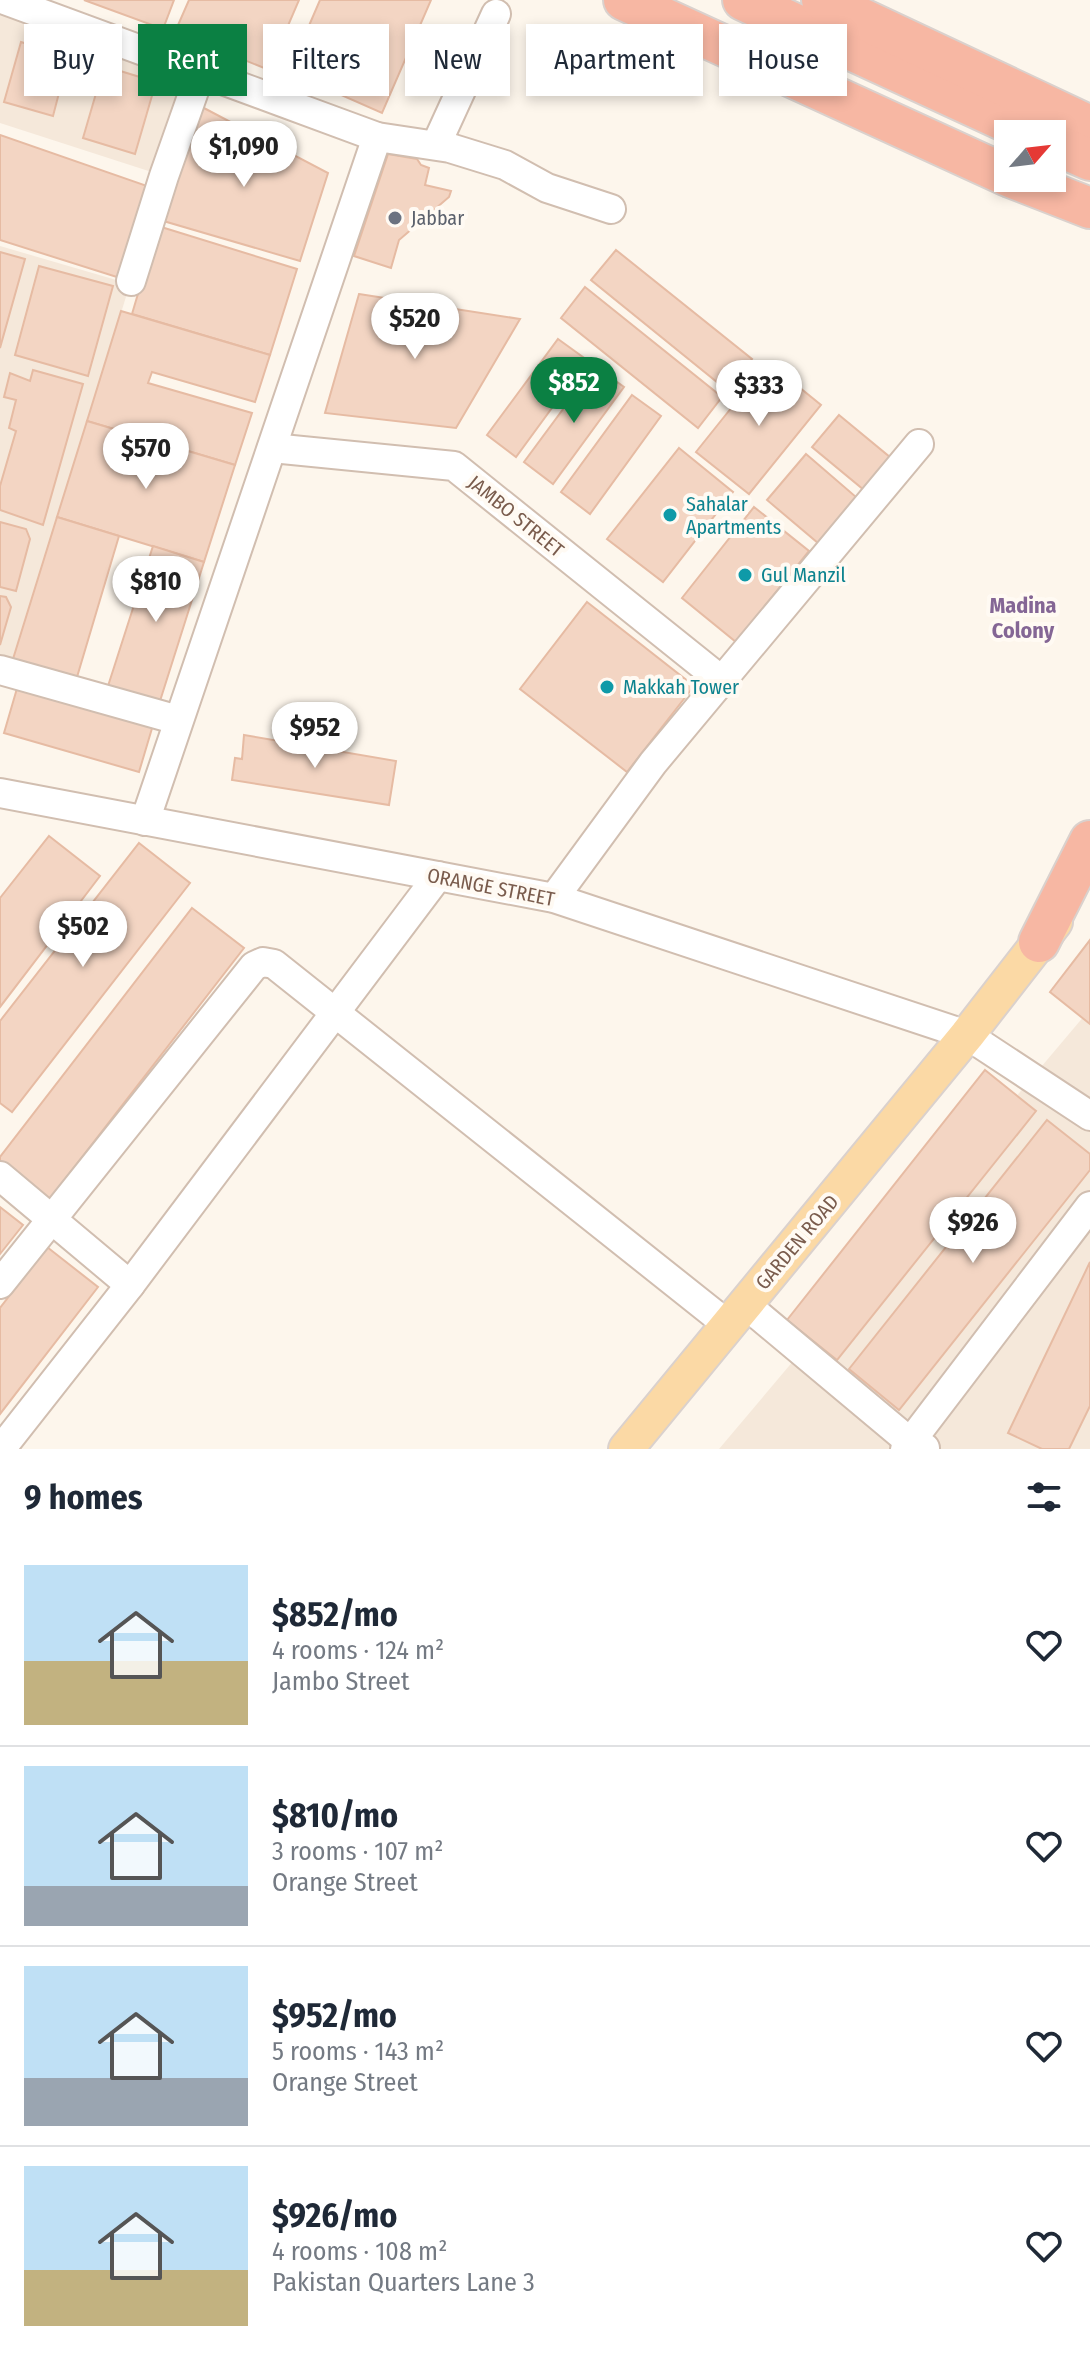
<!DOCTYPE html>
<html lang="en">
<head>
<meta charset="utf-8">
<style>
	body { margin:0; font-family:"Fira Sans Condensed",sans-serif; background:#f2f2f3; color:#1f2937; height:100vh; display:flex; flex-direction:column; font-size:30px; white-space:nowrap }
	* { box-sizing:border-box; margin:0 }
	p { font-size:26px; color:#747a83 }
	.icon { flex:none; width:44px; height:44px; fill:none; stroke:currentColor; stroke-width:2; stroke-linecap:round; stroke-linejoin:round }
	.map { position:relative; height:1449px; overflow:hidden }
	.drawer { display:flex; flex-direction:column; background:#fff; flex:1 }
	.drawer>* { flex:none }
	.guide { position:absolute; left:24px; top:24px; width:1042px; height:72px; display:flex; gap:16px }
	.needle { width:52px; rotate:62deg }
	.buttons { position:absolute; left:994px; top:120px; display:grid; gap:16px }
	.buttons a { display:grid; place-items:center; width:72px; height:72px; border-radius:0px; background:#fff; box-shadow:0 4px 12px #0003; font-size:40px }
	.price { position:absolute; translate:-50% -68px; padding:0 18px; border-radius:28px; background:#fff; color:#222; font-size:26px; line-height:52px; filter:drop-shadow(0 2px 4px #0008) }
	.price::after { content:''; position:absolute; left:50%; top:48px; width:24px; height:18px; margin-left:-12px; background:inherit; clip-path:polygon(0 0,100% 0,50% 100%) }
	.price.selected { background:#0b8043; color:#fff }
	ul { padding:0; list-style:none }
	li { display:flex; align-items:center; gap:24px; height:200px; padding:0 24px }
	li+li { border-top:2px solid #e0e1e3 }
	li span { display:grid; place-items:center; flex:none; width:224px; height:160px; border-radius:0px; color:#555 }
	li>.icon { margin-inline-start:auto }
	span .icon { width:96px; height:96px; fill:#fffc; stroke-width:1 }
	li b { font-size:34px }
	h2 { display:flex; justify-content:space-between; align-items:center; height:96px; padding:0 24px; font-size:34px }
	.chip { padding:0 28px; border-radius:0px; background:#fff; box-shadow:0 4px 12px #0003; font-size:28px; line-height:72px }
	.chip.selected { background:#0b8043; color:#fff }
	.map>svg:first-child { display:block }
</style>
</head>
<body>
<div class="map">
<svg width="1090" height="1449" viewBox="0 0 1090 1449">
	<rect width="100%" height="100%" fill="#fdf6ec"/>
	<g fill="#f5e8da">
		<path d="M 0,0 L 196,70 L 164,176 L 0,123 Z"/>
		<path d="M 0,246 L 130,284 L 9,673 L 0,670 Z"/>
		<path d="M 1090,1009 L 1090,1449 L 719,1449 Z"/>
	</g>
	<g fill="#f3d5c3" stroke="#e6bba3" stroke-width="2">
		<path d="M 84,0 L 174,0 L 163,29 Z"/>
		<path d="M 189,0 L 299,0 L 269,70 L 175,32 Z"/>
		<path d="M 320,0 L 431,0 L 382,113 L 289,72 Z"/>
		<path d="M 21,42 L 58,54 L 55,67 L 65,70 L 53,116 L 4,102 Z"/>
		<path d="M 104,66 L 156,82 L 135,154 L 83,138 Z"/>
		<path d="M 202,107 L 328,173 L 300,261 L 160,220 Z"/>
		<path d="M 0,135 L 150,187 L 120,278 L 0,240 Z"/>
		<path d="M 388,154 L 417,159 L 421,165 L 429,168 L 425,185 L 451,191 L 449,197 L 399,240 L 391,268 L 354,256 Z"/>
		<path d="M 158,226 L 297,269 L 270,355 L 132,314 Z"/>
		<path d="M 616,250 L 752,359 L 728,391 L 591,280 Z"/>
		<path d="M 0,252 L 25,259 L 0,348 Z"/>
		<path d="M 39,266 L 113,286 L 88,376 L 15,355 Z"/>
		<path d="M 585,287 L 722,397 L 698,428 L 561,318 Z"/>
		<path d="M 359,294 L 520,319 L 456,428 L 325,413 Z"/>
		<path d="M 121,311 L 270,355 L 255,402 L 152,372 L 148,383 L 252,413 L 235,465 L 87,421 Z"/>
		<path d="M 558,339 L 587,360 L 516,457 L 487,435 Z"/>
		<path d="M 768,362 L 821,405 L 749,494 L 696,452 Z"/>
		<path d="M 595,366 L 624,387 L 553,484 L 524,462 Z"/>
		<path d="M 33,370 L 83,384 L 43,525 L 0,510 L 0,486 L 16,431 L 9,428 L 16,400 L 4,397 L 10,373 L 30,381 Z"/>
		<path d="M 632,395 L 661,416 L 590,514 L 561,492 Z"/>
		<path d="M 839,415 L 891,458 L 864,490 L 812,447 Z"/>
		<path d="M 87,421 L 235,465 L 204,562 L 57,517 Z"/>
		<path d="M 679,448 L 733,492 L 663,582 L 607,539 Z"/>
		<path d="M 806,454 L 856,497 L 818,543 L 767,500 Z"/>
		<path d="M 754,507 L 809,551 L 736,642 L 682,598 Z"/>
		<path d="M 57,517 L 119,536 L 77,677 L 13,659 Z"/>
		<path d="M 0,522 L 26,529 L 30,539 L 16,591 L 0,587 Z"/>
		<path d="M 153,546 L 204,562 L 160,701 L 108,686 Z"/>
		<path d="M 0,596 L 6,597 L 11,607 L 0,645 Z"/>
		<path d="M 587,602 L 694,686 L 627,772 L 520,689 Z"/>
		<path d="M 18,685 L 153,725 L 139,772 L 4,733 Z"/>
		<path d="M 244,735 L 396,761 L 389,805 L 232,780 L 235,758 L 242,759 Z"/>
		<path d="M 49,836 L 100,876 L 0,1007 L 0,898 Z"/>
		<path d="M 139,843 L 190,883 L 12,1112 L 0,1103 L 0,1021 Z"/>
		<path d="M 192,908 L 244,948 L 48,1201 L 0,1163 L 0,1157 Z"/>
		<path d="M 1090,940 L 1090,1024 L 1050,992 Z"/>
		<path d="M 985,1070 L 1036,1111 L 837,1360 L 787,1320 Z"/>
		<path d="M 1047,1120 L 1090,1154 L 1090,1170 L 899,1410 L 849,1369 Z"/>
		<path d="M 0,1207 L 23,1225 L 0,1254 Z"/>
		<path d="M 47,1247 L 98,1287 L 0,1414 L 0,1308 Z"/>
		<path d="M 1090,1262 L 1090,1406 L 1069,1449 L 1042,1449 L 1008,1433 Z"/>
	</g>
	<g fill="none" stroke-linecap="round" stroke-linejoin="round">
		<defs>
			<g id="minor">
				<path d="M 5,0 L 377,137 L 450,148 L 505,165 L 547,188 L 611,209"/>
				<path d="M 436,145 L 496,14"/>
				<path d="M 131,281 L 164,176 L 201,71"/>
				<path d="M 272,448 L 454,466 L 721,680"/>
				<path d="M 0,670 L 178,720"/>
				<path d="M 0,793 L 554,898 L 967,1035 L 1090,1116"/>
				<path d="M 145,821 L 377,137"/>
				<path d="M 554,898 L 653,763 L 919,444"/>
				<path d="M 0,1176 L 130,1285"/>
				<path d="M 0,1284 L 254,966 L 263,962 L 274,964 L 728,1325"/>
				<path d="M 745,1304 L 910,1442 L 925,1448"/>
				<path d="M 1,1449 L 130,1285 L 438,876"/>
				<path d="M 905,1449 L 1090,1206"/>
			</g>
			<path id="major" d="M 626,1449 L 967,1035 L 1055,922"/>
			<g id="highway">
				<path d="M 624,0 L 1008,176"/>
				<path d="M 743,0 L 1033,134"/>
				<path d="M 822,0 L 1090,126"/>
				<path d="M 1052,143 L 1090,160"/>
				<path d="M 1013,178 L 1090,208"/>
				<path d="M 1039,942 L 1090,841"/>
			</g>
		</defs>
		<use href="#minor" stroke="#d1beb0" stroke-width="32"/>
		<use href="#major" stroke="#dad1cd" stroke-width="38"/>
		<use href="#highway" stroke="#dad1cd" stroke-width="44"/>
		<use href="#minor" stroke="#fff" stroke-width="28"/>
		<use href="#major" stroke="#fbd9a5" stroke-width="34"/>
		<use href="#highway" stroke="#f7b7a3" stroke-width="40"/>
	</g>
	<circle fill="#6b7280" stroke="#fffaf3" stroke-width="3" cx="395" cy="218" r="8"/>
	<g fill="#0f9aa8" stroke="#fffaf3" stroke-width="3">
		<circle cx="670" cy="515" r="8"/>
		<circle cx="745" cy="575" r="8"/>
		<circle cx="607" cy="687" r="8"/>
	</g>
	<g text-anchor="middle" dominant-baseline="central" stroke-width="8" stroke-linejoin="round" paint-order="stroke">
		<g font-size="20" fill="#5b616d" stroke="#fffaf3" text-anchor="start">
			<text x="411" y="218">Jabbar</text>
		</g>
		<g font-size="20" fill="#0d838f" stroke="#fffaf3" text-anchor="start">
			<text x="686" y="504">Sahalar<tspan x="686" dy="23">Apartments</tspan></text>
			<text x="761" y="575">Gul Manzil</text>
			<text x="623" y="687">Makkah Tower</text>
		</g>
		<g font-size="20" fill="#7a5c4d" stroke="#fffaf3">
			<text transform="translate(516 516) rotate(39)">JAMBO STREET</text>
			<text transform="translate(491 887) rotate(11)">ORANGE STREET</text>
			<text transform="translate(797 1242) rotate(-50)">GARDEN ROAD</text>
		</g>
		<g font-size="22" font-weight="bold" fill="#846695" stroke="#fffaf3">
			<text x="1023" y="605">Madina<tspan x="1023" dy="25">Colony</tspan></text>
		</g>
	</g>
</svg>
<div class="buttons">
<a><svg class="needle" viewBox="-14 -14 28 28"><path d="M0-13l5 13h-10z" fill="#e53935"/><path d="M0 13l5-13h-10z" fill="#747a83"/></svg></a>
</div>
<b class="price" style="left:244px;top:189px">$1,090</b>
<b class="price" style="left:415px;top:361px">$520</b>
<b class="price selected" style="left:574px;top:425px">$852</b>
<b class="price" style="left:759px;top:428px">$333</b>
<b class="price" style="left:146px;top:491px">$570</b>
<b class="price" style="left:156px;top:624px">$810</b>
<b class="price" style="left:315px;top:770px">$952</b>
<b class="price" style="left:83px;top:969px">$502</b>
<b class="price" style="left:973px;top:1265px">$926</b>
<div class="guide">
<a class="chip">Buy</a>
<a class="chip selected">Rent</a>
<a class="chip">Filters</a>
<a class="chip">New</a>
<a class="chip">Apartment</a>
<a class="chip">House</a>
</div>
</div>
<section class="drawer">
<h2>9 homes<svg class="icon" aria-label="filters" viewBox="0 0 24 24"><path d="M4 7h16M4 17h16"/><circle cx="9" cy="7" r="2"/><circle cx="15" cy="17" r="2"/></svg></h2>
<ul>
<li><span style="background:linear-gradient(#bfe0f5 60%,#c2b280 0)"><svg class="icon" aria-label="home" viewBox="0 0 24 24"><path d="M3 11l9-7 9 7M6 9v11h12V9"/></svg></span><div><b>$852/mo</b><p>4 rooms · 124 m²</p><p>Jambo Street</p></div><svg class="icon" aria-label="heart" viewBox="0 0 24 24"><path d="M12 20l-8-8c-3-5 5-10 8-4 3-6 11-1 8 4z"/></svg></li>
<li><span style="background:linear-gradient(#bfe0f5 75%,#9aa5b1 0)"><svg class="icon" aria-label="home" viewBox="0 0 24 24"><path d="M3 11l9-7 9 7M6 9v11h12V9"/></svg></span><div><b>$810/mo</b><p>3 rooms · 107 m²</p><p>Orange Street</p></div><svg class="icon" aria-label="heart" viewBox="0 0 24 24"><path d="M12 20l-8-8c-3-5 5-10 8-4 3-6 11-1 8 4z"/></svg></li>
<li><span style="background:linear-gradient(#bfe0f5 70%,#9aa5b1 0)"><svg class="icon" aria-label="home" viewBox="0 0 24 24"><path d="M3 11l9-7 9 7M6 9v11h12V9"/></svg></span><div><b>$952/mo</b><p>5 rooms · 143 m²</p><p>Orange Street</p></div><svg class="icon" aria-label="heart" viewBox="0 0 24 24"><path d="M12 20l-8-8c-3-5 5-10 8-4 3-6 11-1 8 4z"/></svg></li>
<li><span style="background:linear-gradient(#bfe0f5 65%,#c2b280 0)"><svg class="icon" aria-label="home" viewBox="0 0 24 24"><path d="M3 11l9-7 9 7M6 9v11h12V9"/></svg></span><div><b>$926/mo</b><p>4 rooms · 108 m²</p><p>Pakistan Quarters Lane 3</p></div><svg class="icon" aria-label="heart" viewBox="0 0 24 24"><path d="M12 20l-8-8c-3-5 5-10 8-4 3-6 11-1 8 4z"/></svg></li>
</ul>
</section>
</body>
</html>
